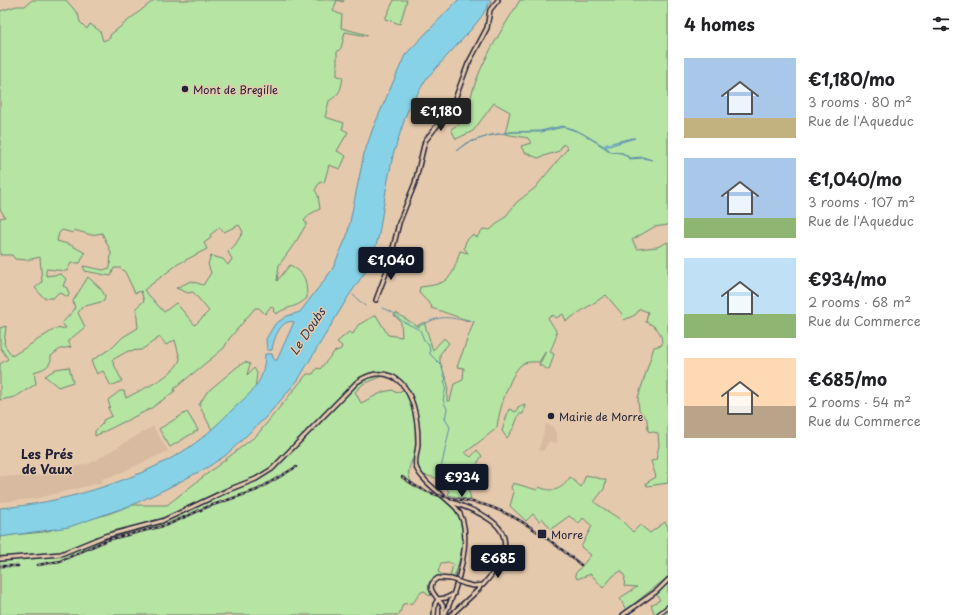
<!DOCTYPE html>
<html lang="en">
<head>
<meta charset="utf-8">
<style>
	body { margin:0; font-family:"Playpen Sans",sans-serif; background:#f2f2f2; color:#202124; height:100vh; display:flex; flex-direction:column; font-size:15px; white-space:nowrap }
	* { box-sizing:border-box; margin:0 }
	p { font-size:13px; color:#757577 }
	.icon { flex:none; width:22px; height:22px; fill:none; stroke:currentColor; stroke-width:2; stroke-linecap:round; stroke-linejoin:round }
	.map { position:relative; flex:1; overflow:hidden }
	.panel { display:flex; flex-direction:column; background:#fff; width:300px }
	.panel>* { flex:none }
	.price { position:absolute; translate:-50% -34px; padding:0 9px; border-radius:4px; background:#111827; color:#fff; font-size:13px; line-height:26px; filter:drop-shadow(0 1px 2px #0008) }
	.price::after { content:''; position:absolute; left:50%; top:24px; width:12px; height:9px; margin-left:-6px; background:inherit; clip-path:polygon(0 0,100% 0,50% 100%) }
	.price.active { background:#222; color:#fff }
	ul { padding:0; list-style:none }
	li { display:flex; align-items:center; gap:12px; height:100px; padding:0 16px }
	li span { display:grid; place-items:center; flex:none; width:112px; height:80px; border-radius:0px; color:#555 }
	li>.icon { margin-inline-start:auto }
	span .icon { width:48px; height:48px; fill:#fffc; stroke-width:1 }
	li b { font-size:17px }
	h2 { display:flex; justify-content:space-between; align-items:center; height:48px; padding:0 16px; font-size:17px }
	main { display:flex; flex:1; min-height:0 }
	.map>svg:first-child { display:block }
</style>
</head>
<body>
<main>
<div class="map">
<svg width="668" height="615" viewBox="0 0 668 615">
	<rect width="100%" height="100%" fill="#e5c9ac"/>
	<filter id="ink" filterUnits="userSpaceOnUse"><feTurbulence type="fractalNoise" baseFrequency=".025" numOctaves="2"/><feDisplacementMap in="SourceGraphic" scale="8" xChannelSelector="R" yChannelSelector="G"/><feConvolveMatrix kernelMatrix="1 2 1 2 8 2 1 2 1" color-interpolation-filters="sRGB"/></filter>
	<g filter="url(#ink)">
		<g fill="#d8baa0">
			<path d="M 546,424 L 552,426 L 555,432 L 557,433 L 557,443 L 549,441 L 543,451 L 539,450 Z"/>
			<path d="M 153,426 L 168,451 L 118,474 L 102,479 L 103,482 L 34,499 L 0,502 L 0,476 L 32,477 L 91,463 Z"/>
		</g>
		<g fill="#b5e4a3" stroke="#6c836f" fill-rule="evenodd">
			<path d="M 32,0 L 66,0 L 78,14 L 80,22 L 87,29 L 90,24 L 100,31 L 103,41 L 110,38 L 110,35 L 154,0 L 344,0 L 343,2 L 337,0 L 333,11 L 342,15 L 341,28 L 368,35 L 367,36 L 345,32 L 341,48 L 337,52 L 337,76 L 343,77 C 341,90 340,94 329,101 L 325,117 L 344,123 L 342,129 L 348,132 L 337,151 L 346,156 L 340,169 L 329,165 L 324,183 L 320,182 L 315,190 L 318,195 L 320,209 L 310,214 L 304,221 L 307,223 L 297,240 L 279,265 L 277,281 L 290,265 C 307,275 306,280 307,298 C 295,309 287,306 276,314 L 273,311 L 274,309 L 271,306 L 265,314 L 259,308 L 255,308 L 229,339 L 224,348 L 174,389 L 175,391 L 150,409 L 95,436 L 95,431 L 103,423 L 103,420 L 112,416 L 108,408 L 110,407 L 108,400 L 120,391 L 124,391 L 126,398 C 142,389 175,376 180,359 L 175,340 L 166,345 L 160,337 L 141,350 L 128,351 L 112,360 L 122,381 L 111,386 L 103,371 L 97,374 L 91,361 L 113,347 L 123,337 L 138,328 L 136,308 L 144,301 L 141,291 L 135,293 L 125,272 L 121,268 L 114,268 L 111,276 L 85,271 L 83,266 L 103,270 L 110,268 L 111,252 L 102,233 L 91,235 L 74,230 L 73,233 L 62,230 L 59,233 L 57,241 L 71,245 L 85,253 L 80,263 L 71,263 L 67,271 L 46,269 L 46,276 L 61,274 L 66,279 L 63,286 L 67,288 L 69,294 L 68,297 L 59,292 L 53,298 L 44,298 L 35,288 L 42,282 L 40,257 L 27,260 L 15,259 L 12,255 L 0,255 L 0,218 L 5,217 L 0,209 L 0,11 L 17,6 L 25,6 ZM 239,225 L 243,232 L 235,245 L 228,252 L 232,259 L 228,265 L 223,259 L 211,256 L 208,264 L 211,273 L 203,285 L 191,281 L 176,288 L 188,293 L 193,292 L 209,311 L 195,325 L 176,303 L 164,312 L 144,290 L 178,264 L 207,249 L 204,243 L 211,238 L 210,235 L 220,227 L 224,232 Z"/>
			<path d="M 394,0 L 407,0 L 400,24 L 385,19 Z"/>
			<path d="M 520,0 L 668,0 L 668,225 L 654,227 L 632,240 L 637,249 L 657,247 L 668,242 L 668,483 L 647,486 L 646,483 L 656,477 L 651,461 L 656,460 L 659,445 L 658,433 L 648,431 L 647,419 L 639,410 L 638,398 L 654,347 L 662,345 C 662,333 657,326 646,322 L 648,312 L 640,309 L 635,315 L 624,320 L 621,317 L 622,314 L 606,295 L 566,321 L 563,314 L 556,318 L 553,315 L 548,318 C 560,337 558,331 550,352 L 554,354 L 549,370 L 539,365 L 546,351 L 539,362 C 533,362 526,361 521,365 C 510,374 498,413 497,428 L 465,453 L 471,457 L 477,450 L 482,456 C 474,466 473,478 465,488 L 469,491 L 471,500 L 448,495 L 449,492 C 439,476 440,479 423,475 L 419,469 L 417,460 L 412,460 C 400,488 424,488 442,498 C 452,504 460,516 463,527 C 466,539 458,567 454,578 L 450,577 L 453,564 L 448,562 L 441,563 L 438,572 L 443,575 C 433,578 427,583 431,595 L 429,596 L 425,591 L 421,592 L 413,603 L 403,604 L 399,615 L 0,615 L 0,536 L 44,532 L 108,514 L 132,505 L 167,505 L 257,435 L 307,374 L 313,374 L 317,368 L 320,369 L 334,352 L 341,349 L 342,346 L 337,342 L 349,332 L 353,334 L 358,325 L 376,315 L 388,335 L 402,337 L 401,322 L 394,315 L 396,313 L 417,326 L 424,322 L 433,350 L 444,338 L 449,343 L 440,354 L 440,362 L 448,385 L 447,401 L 450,401 L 454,384 L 463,380 L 464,368 L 457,367 L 474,321 C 459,319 446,312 431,308 L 432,306 L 419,293 L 420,287 C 450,284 452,278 460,251 L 468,253 L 464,248 L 466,241 L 472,235 L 477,237 L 483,229 L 490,230 L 505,217 L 517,202 L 535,188 L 568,148 L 563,144 L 559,151 L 538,158 L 524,152 L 521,146 L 531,143 L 528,138 L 505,134 L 510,112 L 494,103 L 473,131 L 456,139 L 451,129 L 467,119 C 471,75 498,37 520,0 ZM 383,376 L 399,382 L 405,389 L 396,393 L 393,390 L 383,392 L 361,403 L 355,392 L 363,384 Z"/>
			<path d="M 88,277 L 101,289 L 105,296 L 104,301 L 82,307 L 78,313 L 85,327 L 68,341 L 71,347 L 60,349 L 51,356 C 52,367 43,369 34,372 L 36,384 L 15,397 L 0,400 L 0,364 L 8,359 L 0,347 L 0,328 L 6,326 L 4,344 L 12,356 L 55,329 L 66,328 L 62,323 L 75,309 L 73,301 Z"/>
			<path d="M 245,362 L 250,364 L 247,375 L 254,368 L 257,373 L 255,389 L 212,430 L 199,405 L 207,392 L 237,367 Z"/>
			<path d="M 69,367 L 73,382 L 58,387 L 45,376 L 56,369 Z"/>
			<path d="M 525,404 L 523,414 L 519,414 L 514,427 L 507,438 L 502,431 L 509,409 L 516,412 L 518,407 Z"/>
			<path d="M 187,412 L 198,430 L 170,447 L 159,429 Z"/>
			<path d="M 586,475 L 606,480 L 604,489 L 594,502 L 621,520 L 633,532 L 640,525 L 650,533 L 665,522 L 668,527 L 668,577 L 626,610 L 620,598 L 637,587 L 624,586 L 625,577 L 621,571 L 613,576 L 603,588 L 591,574 L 577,579 L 575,574 L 591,555 L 581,547 L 592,526 L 583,518 L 579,523 L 569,516 L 551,529 L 542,518 L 539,521 L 533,514 L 526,521 L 510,506 L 514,492 L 511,488 L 513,483 L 537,490 L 539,487 C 553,493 562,490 570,477 L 581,487 Z"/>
			<path d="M 668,582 L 668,615 L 655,615 L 651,605 L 660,600 L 656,594 Z"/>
		</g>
		<g fill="#87d2e7" stroke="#5f8ca2">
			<path d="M 458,0 L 491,0 L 482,16 L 469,32 L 426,79 L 407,112 L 393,155 L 386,190 L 379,234 L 372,262 L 348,297 L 298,380 L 266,417 L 226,455 L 208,467 L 166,489 L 132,505 L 69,527 L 0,537 L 0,508 C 57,504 133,482 182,452 C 200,441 216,426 231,411 C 252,391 264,385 265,354 L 272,354 L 274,360 L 277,360 L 294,322 C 281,318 273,340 272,350 L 267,350 L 266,339 L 275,324 L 287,316 L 300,312 L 332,270 L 347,236 L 364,154 L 373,128 L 405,55 Z"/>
			<path d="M 562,126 C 578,129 591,139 604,146 L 607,144 L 632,138 L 635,138 L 605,147 L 612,152 L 623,153 L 630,158 L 643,157 L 652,160 L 643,158 L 630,159 L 622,153 L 611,152 L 582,133 L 564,127 L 541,132 L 512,132 L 491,135 L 467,143 L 456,151 L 466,143 L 489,136 L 511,132 L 540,131 Z"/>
		</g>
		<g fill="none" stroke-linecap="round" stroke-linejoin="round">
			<g stroke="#5f8ca2" stroke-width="1">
				<path d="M 353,295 L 365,306"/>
				<path d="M 382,308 L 392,312 L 402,321 L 420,330 L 424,340 L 429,344 L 430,354 L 442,366 L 444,376 L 446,376 L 447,378 L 444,381 L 446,387 L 443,400 L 447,409 L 445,419 L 450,427 L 440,473 L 441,480 L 444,483"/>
				<path d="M 418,327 C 444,313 445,318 471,321"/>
			</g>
			<defs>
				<g id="secondary">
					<path d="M 376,300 L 389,265 L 399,223 L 415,183 L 425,141 L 436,127 L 451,110 L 468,64 L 487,28 L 490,10 L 498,0"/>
					<path d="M 452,502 C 464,507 478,511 489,519 C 518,538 501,565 483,585 L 473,586 L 465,584"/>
					<path d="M 0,559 L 61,554 L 105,536 L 162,521 L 228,490 L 256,479 L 272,469 L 357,382 C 367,375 379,371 391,376 C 414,386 418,421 418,443 C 418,451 414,459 416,467 C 421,481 446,497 456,508 C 476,530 457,592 444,615"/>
					<path d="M 438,599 L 446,598 L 454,594"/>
					<path d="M 434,615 L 435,604 L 438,599"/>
					<path d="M 443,615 L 443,606 C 438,597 422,587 438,578 L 451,579"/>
					<path d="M 451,615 L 479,589 L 480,586"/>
					<path d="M 623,615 L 657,591 L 668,580"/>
					<path d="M 658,615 L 668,607"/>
				</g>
			</defs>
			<use href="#secondary" stroke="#22223b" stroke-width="6"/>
			<use href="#secondary" stroke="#e5c9ac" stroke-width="3"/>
			<defs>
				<g id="rail">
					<path d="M 402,477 C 412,484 422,491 434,494 C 453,500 473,500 491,507 C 524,519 554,543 581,565"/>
					<path d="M 38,565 L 60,561 L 107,540 L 167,525 L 207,507 L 257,490 L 296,467"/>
					<path d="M 0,566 L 18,566"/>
				</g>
			</defs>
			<use href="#rail" stroke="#22223b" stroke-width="2.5"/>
			<use href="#rail" stroke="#e5c9ac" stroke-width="1" stroke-dasharray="3" stroke-linecap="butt"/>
			<defs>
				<path id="secondary-bridge" d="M 451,579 L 465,584"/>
			</defs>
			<use href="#secondary-bridge" stroke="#22223b" stroke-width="6" stroke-linecap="butt"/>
			<use href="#secondary-bridge" stroke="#e5c9ac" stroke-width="3"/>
		</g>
	</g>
	<g fill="#22223b" stroke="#e5c9ac" stroke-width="1.5">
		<circle cx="185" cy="89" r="4"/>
		<circle cx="551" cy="416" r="4"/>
		<rect x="537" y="529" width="10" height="10" rx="2"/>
	</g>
	<g text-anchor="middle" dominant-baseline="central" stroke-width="3" stroke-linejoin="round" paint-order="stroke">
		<g font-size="11" fill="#22223b" stroke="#e5c9ac" text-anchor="start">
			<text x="193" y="89">Mont de Bregille</text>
			<text x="559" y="416">Mairie de Morre</text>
			<text x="551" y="534">Morre</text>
		</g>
		<g font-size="12" font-style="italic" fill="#313c55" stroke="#e5c9ac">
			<text transform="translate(307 331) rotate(-56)">Le Doubs</text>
		</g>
		<g font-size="13" font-weight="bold" fill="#22223b" stroke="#e5c9ac">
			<text x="47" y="453">Les Prés<tspan x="47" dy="15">de Vaux</tspan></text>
		</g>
	</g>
</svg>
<b class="price active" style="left:441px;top:132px">€1,180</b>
<b class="price" style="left:391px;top:281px">€1,040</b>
<b class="price" style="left:462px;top:498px">€934</b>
<b class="price" style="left:498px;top:579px">€685</b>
</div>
<section class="panel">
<h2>4 homes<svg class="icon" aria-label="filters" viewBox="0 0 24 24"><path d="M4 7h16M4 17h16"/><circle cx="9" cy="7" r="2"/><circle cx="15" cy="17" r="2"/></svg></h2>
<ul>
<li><span style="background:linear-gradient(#a9c7e8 75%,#c2b280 0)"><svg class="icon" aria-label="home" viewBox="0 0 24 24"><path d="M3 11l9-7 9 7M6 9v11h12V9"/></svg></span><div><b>€1,180/mo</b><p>3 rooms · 80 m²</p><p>Rue de l'Aqueduc</p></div></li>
<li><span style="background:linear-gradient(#a9c7e8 75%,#8fb573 0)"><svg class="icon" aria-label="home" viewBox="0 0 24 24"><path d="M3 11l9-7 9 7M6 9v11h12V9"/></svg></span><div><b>€1,040/mo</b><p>3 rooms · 107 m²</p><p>Rue de l'Aqueduc</p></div></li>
<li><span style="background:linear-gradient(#bfe0f5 70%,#8fb573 0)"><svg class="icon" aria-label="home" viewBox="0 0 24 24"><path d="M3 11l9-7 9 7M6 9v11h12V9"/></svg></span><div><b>€934/mo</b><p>2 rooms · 68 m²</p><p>Rue du Commerce</p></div></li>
<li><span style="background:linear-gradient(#ffd9b3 60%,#b9a48a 0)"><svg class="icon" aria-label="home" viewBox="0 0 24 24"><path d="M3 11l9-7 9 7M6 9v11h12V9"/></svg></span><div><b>€685/mo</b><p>2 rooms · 54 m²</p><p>Rue du Commerce</p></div></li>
</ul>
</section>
</main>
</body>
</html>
